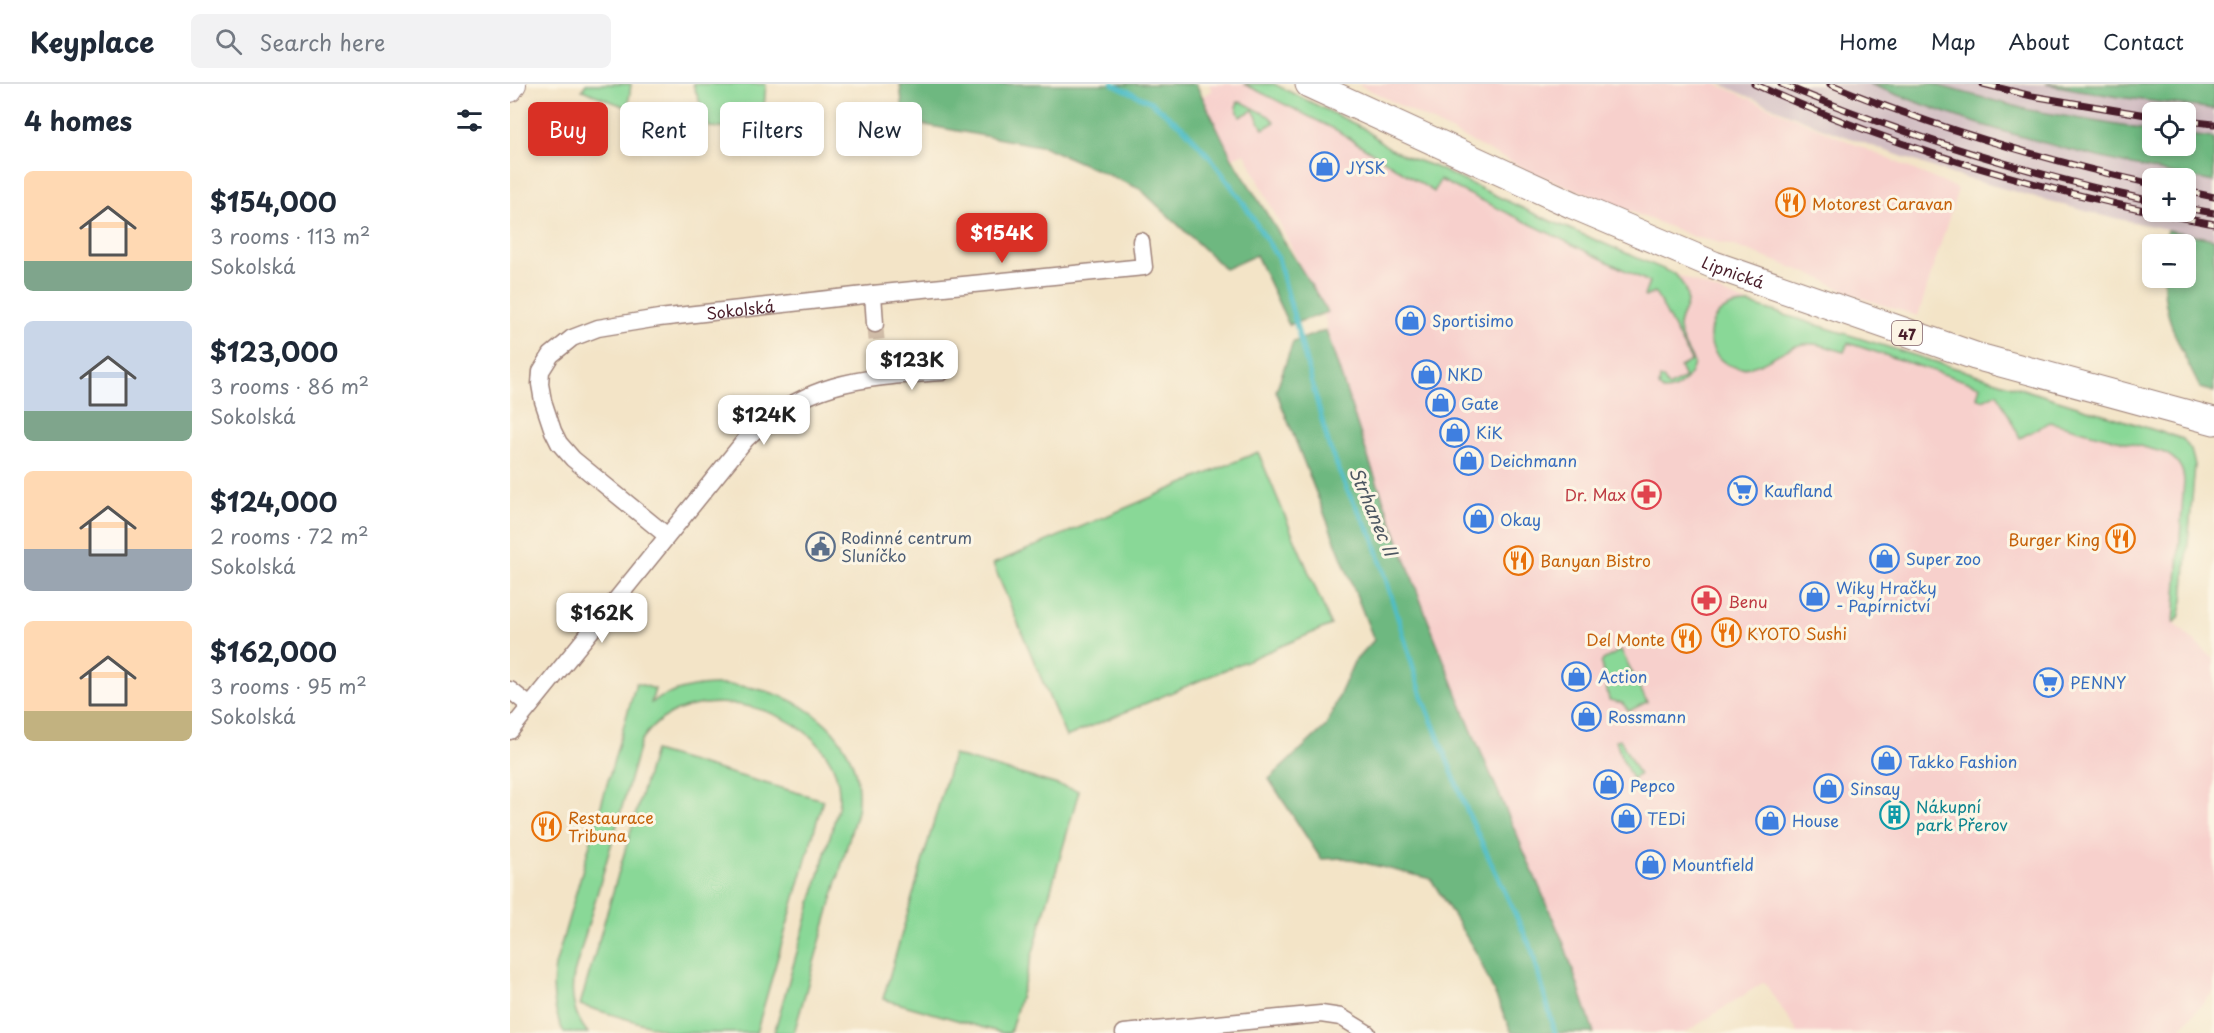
<!DOCTYPE html>
<html lang="en">
<head>
<meta charset="utf-8">
<style>
	body { margin:0; font-family:"Playpen Sans",sans-serif; background:#f2f2f3; color:#1f2937; height:100vh; display:flex; flex-direction:column; font-size:22px; white-space:nowrap }
	* { box-sizing:border-box; margin:0 }
	p { font-size:20px; color:#747a83 }
	.icon { flex:none; width:33px; height:33px; fill:none; stroke:currentColor; stroke-width:2; stroke-linecap:round; stroke-linejoin:round }
	.map { position:relative; flex:1; overflow:hidden }
	.panel { display:flex; flex-direction:column; background:#fff; width:510px }
	.panel>* { flex:none }
	.banner { position:absolute; left:18px; top:18px; width:570px; height:54px; display:flex; gap:12px }
	.fabs { position:absolute; left:1632px; top:18px; display:grid; gap:12px }
	.fabs a { display:grid; place-items:center; width:54px; height:54px; border-radius:9px; background:#fff; box-shadow:0 3px 9px #0003; font-size:30px }
	.price { position:absolute; translate:-50% -51px; padding:0 14px; border-radius:12px; background:#fff; color:#222; font-size:20px; line-height:39px; filter:drop-shadow(0 2px 3px #0008) }
	.price::after { content:''; position:absolute; left:50%; top:36px; width:18px; height:14px; margin-left:-9px; background:inherit; clip-path:polygon(0 0,100% 0,50% 100%) }
	.price.selected { background:#d93025; color:#fff }
	ul { padding:0; list-style:none }
	li { display:flex; align-items:center; gap:18px; height:150px; padding:0 24px }
	li span { display:grid; place-items:center; flex:none; width:168px; height:120px; border-radius:9px; color:#555 }
	li>.icon { margin-inline-start:auto }
	span .icon { width:72px; height:72px; fill:#fffc; stroke-width:1 }
	li b { font-size:26px }
	h2 { display:flex; justify-content:space-between; align-items:center; height:72px; padding:0 24px; font-size:26px }
	.chip { padding:0 21px; border-radius:9px; background:#fff; box-shadow:0 3px 9px #0003; font-size:21px; line-height:54px }
	.chip.selected { background:#d93025; color:#fff }
	header { display:flex; align-items:center; gap:36px; box-sizing:border-box; height:84px; padding:0 30px; background:#fff; border-bottom:2px solid #e0e1e3 }
	header strong { font-size:28px }
	nav { display:flex; gap:33px; margin-inline-start:auto; font-size:21px }
	.search { width:420px; height:54px; background:#f2f2f3; display:flex; align-items:center; gap:15px; box-sizing:border-box; padding:0 21px; border-radius:9px; color:#747a83; font-size:22px }
	main { display:flex; flex:1; min-height:0 }
	.map>svg:first-child { display:block }
</style>
</head>
<body>
<header>
<strong>Keyplace</strong>
<div class="search"><svg class="icon" aria-label="search" viewBox="0 0 24 24"><circle cx="10" cy="10" r="6"/><path d="M15 15l6 6"/></svg>Search here</div>
<nav><a>Home</a><a>Map</a><a>About</a><a>Contact</a></nav>
</header>
<main>
<section class="panel">
<h2>4 homes<svg class="icon" aria-label="filters" viewBox="0 0 24 24"><path d="M4 7h16M4 17h16"/><circle cx="9" cy="7" r="2"/><circle cx="15" cy="17" r="2"/></svg></h2>
<ul>
<li><span style="background:linear-gradient(#ffd9b3 75%,#7fa58c 0)"><svg class="icon" aria-label="home" viewBox="0 0 24 24"><path d="M3 11l9-7 9 7M6 9v11h12V9"/></svg></span><div><b>$154,000</b><p>3 rooms · 113 m²</p><p>Sokolská</p></div></li>
<li><span style="background:linear-gradient(#c9d6e8 75%,#7fa58c 0)"><svg class="icon" aria-label="home" viewBox="0 0 24 24"><path d="M3 11l9-7 9 7M6 9v11h12V9"/></svg></span><div><b>$123,000</b><p>3 rooms · 86 m²</p><p>Sokolská</p></div></li>
<li><span style="background:linear-gradient(#ffd9b3 65%,#9aa5b1 0)"><svg class="icon" aria-label="home" viewBox="0 0 24 24"><path d="M3 11l9-7 9 7M6 9v11h12V9"/></svg></span><div><b>$124,000</b><p>2 rooms · 72 m²</p><p>Sokolská</p></div></li>
<li><span style="background:linear-gradient(#ffd9b3 75%,#c2b280 0)"><svg class="icon" aria-label="home" viewBox="0 0 24 24"><path d="M3 11l9-7 9 7M6 9v11h12V9"/></svg></span><div><b>$162,000</b><p>3 rooms · 95 m²</p><p>Sokolská</p></div></li>
</ul>
</section>
<div class="map">
<svg width="1704" height="949" viewBox="0 0 1704 949">
	<rect width="100%" height="100%" fill="#fcf5e5"/>
	<filter id="ink" filterUnits="userSpaceOnUse"><feTurbulence type="fractalNoise" baseFrequency=".0167" numOctaves="2"/><feDisplacementMap in="SourceGraphic" scale="12" xChannelSelector="R" yChannelSelector="G"/><feConvolveMatrix kernelMatrix="1 2 1 2 8 2 1 2 1" color-interpolation-filters="sRGB"/></filter>
	<filter id="wash" filterUnits="userSpaceOnUse"><feTurbulence type="fractalNoise" baseFrequency=".008" numOctaves="4" result="noise"/><feDisplacementMap in="SourceGraphic" scale="24" xChannelSelector="R" yChannelSelector="G"/><feGaussianBlur stdDeviation="1.35" result="paint"/><feColorMatrix in="noise" values="0 0 0 0 0 0 0 0 0 0 0 0 0 0 0 0 0 1.4 0 .05"/><feComposite in="paint" operator="in"/></filter>
	<g filter="url(#wash)">
		<rect width="100%" height="100%" fill="#f3e4c7"/>
		<g fill="#f7d0cc">
			<path d="M 699,0 L 764,0 L 853,44 L 879,64 L 900,74 L 923,82 L 1027,131 L 1165,190 L 1240,220 L 1479,294 L 1539,338 L 1652,368 L 1665,376 L 1674,390 L 1675,401 L 1664,539 L 1704,575 L 1704,907 L 1667,948 L 1650,949 L 1640,943 L 1629,949 L 1288,949 L 1254,898 L 1175,949 L 1084,949 L 1054,860 L 961,645 L 836,338 L 814,230 L 735,69 L 722,74 L 691,13 L 702,7 Z"/>
			<path d="M 848,0 L 1206,0 L 1448,105 L 1408,232 L 1342,211 L 1308,193 L 1227,163 L 1185,153 L 1021,88 Z"/>
		</g>
		<g fill="#d2bec3" fill-rule="evenodd">
			<path d="M 1210,0 L 1359,0 L 1461,37 L 1530,58 L 1665,91 L 1704,98 L 1704,155 L 1590,131 L 1444,91 L 1312,44 ZM 1642,94 L 1676,94 L 1676,128 L 1642,128 Z"/>
			<path d="M 1422,0 L 1536,0 L 1608,13 L 1704,25 L 1704,54 L 1676,51 L 1676,28 L 1642,28 L 1642,47 L 1519,26 Z"/>
		</g>
		<g fill="#89d897" stroke="#6a7c61" stroke-width="1.5">
			<path d="M 76,0 L 121,0 L 118,24 L 72,6 Z"/>
			<path d="M 183,0 L 256,0 L 252,47 L 199,43 Z"/>
			<path d="M 734,0 L 764,0 L 853,44 L 879,64 L 900,74 L 923,82 L 1027,131 L 1165,190 C 1174,200 1181,212 1175,225 C 1172,232 1169,236 1169,244 C 1170,256 1179,268 1184,279 C 1182,293 1167,308 1153,307 L 1149,303 L 1150,294 L 1153,294 L 1158,303 L 1175,294 L 1170,283 L 1181,277 L 1145,208 L 1135,213 L 1134,212 L 1139,198 L 930,96 L 924,108 L 828,47 Z"/>
			<path d="M 728,18 L 732,18 L 759,32 L 765,38 L 753,45 L 743,26 L 730,33 L 726,23 Z"/>
			<path d="M 1240,220 L 1673,355 L 1681,366 L 1685,381 L 1673,517 L 1669,534 L 1664,539 L 1674,396 C 1673,382 1665,373 1652,368 L 1540,338 L 1510,354 L 1487,309 L 1473,316 L 1467,313 L 1470,302 L 1338,259 L 1334,268 C 1322,265 1308,258 1294,260 C 1270,263 1250,289 1225,283 C 1197,277 1190,237 1217,224 C 1224,220 1232,220 1240,220 Z"/>
			<path d="M 748,368 L 821,541 L 556,653 L 483,480 Z"/>
			<path d="M 1111,566 L 1137,618 L 1119,627 L 1112,619 L 1099,616 L 1091,580 L 1093,576 Z"/>
			<path d="M 126,599 L 145,605 L 141,619 C 219,571 362,622 347,727 L 284,949 L 264,949 L 328,724 C 342,642 219,595 157,632 C 146,638 138,647 131,657 L 64,890 C 60,911 64,932 78,949 L 54,949 C 43,927 41,906 45,882 Z"/>
			<path d="M 1110,655 L 1129,691 L 1122,695 L 1110,670 L 1106,656 Z"/>
			<path d="M 144,667 L 313,716 L 246,949 L 164,949 L 70,921 Z"/>
			<path d="M 443,671 L 569,707 L 500,949 L 492,949 L 373,915 Z"/>
		</g>
		<g fill="#6eb880" stroke="#5c6c56" stroke-width="1.5">
			<path d="M 390,0 L 686,0 L 722,74 L 818,228 L 779,241 L 746,171 L 715,185 L 630,105 L 535,63 L 394,37 Z"/>
			<path d="M 1359,0 L 1422,0 L 1519,26 L 1642,47 L 1642,62 L 1676,62 L 1676,51 L 1704,54 L 1704,98 C 1623,83 1542,63 1463,38 C 1428,27 1394,13 1359,0 Z"/>
			<path d="M 1536,0 L 1704,0 L 1704,25 L 1608,13 Z"/>
			<path d="M 1657,146 L 1704,155 L 1704,308 L 1690,304 C 1674,271 1651,231 1654,194 L 1676,194 L 1676,160 L 1656,160 Z"/>
			<path d="M 816,246 L 860,379 L 916,531 L 961,645 L 1054,860 L 1084,949 L 1002,949 L 967,870 L 921,795 L 834,774 L 811,775 L 759,695 L 816,642 L 844,578 L 864,556 L 766,307 L 783,258 Z"/>
		</g>
		<g fill="none" stroke-linecap="round" stroke-linejoin="round">
			<path stroke="#4fbdc6" stroke-width="5" d="M 603,0 L 641,18 L 675,45 L 703,77 L 730,114 L 768,174 L 819,362 L 838,408 L 863,453 L 912,612 L 958,729 L 1022,866 L 1045,949"/>
		</g>
	</g>
	<g filter="url(#ink)">
		<g fill="none" stroke-linecap="round" stroke-linejoin="round">
			<path stroke="#d1bda8" stroke-width="16" stroke-dasharray="16 8" stroke-linecap="butt" d="M 365,240 L 368,270"/>
			<defs>
				<g id="street">
					<path d="M 363,210 L 365,240"/>
					<path d="M 368,270 L 370,293"/>
					<path id="s1" d="M 156,451 L 63,375 L 49,359 L 43,347 L 33,317 L 30,300 L 31,287 L 41,271 L 62,254 L 88,244 L 149,234 L 363,210 L 634,183 L 631,157"/>
					<path d="M 0,606 L 20,622"/>
					<path d="M 0,647 L 236,355 C 297,296 352,294 432,288"/>
					<path d="M 614,949 L 811,930 L 831,933 L 857,949"/>
				</g>
				<path id="secondary" d="M 0,6 L 4,0"/>
				<g id="primary">
					<path id="s2" d="M 799,0 L 1063,121 L 1204,181 L 1465,272 L 1704,337"/>
				</g>
			</defs>
			<use href="#street" stroke="#9e8279" stroke-width="19"/>
			<use href="#secondary" stroke="#9e8279" stroke-width="26"/>
			<use href="#primary" stroke="#9e8279" stroke-width="29"/>
			<use href="#street" stroke="#fff" stroke-width="16"/>
			<use href="#secondary" stroke="#fff" stroke-width="24"/>
			<use href="#primary" stroke="#fff" stroke-width="27"/>
			<defs>
				<g id="rail">
					<path d="M 1244,0 C 1390,67 1547,111 1704,140"/>
					<path d="M 1271,0 C 1391,50 1515,89 1642,117"/>
					<path d="M 1320,0 C 1424,44 1533,75 1642,100"/>
					<path d="M 1473,0 L 1522,12 L 1642,32"/>
					<path d="M 1676,37 L 1704,40"/>
					<path d="M 1676,107 L 1704,113"/>
					<path d="M 1676,124 L 1704,129"/>
				</g>
			</defs>
			<use href="#rail" stroke="#4a1f2b" stroke-width="7"/>
			<use href="#rail" stroke="#fcf5e5" stroke-width="4.5" stroke-dasharray="14" stroke-linecap="butt"/>
		</g>
	</g>
	<defs>
		<symbol id="shop-ring" viewBox="-11 -11 22 22"><circle r="9.5" fill="#fcf5e5" stroke="#3f7fe0" stroke-width="1.5"/><path d="M-5-2.5h2.3a2.7 3.5 0 0 1 5.4 0H5L5.5 6h-11ZM-1.5-2.5h3a1.5 2.3 0 0 0-3 0Z" fill="#3f7fe0"/></symbol>
		<symbol id="restaurant-ring" viewBox="-11 -11 22 22"><circle r="9.5" fill="#fcf5e5" stroke="#e8710a" stroke-width="1.5"/><path d="M-5-6h1v4h1v-4h1v4h1v-4h1v5L-1.5 .5V6h-2V.5L-5-1ZM5-6V6H3V1.5H1.5Q1.5-4 5-6Z" fill="#e8710a"/></symbol>
		<symbol id="supermarket-ring" viewBox="-11 -11 22 22"><circle r="9.5" fill="#fcf5e5" stroke="#3f7fe0" stroke-width="1.5"/><path d="M-6-5.5h2.5l.6 2H6L4.5 2H-2.5L-4.4-4H-6ZM-1.5 3.2a1.3 1.3 0 1 0 .1 0ZM3 3.2a1.3 1.3 0 1 0 .1 0Z" fill="#3f7fe0"/></symbol>
		<symbol id="pharmacy-ring" viewBox="-11 -11 22 22"><circle r="9.5" fill="#fcf5e5" stroke="#e0444e" stroke-width="1.5"/><path d="M-2-6h4v4h4v4h-4v4h-4v-4h-4v-4h4Z" fill="#e0444e"/></symbol>
		<symbol id="civic-ring" viewBox="-11 -11 22 22"><circle r="9.5" fill="#fcf5e5" stroke="#5c6f8a" stroke-width="1.5"/><path d="M-.6-6.5H3V-4.5H.6V-3L4-1V1h2V6H-6V1h2V-1L-.6-3ZM-1.2 2.5V6h2.4V2.5Z" fill="#5c6f8a"/></symbol>
		<symbol id="building-ring" viewBox="-11 -11 22 22"><circle r="9.5" fill="#fcf5e5" stroke="#0f9aa8" stroke-width="1.5"/><path d="M-4-6H4V6H1V3H-1V6H-4ZM-2.5-4.3h1.7v1.8h-1.7ZM.8-4.3h1.7v1.8H.8ZM-2.5-1h1.7V.8h-1.7ZM.8-1h1.7V.8H.8Z" fill="#0f9aa8"/></symbol>
	</defs>
	<g fill-rule="evenodd">
		<use href="#shop-ring" x="798" y="66" width="33" height="33"/>
		<use href="#restaurant-ring" x="1264" y="102" width="33" height="33"/>
		<use href="#shop-ring" x="884" y="220" width="33" height="33"/>
		<use href="#shop-ring" x="900" y="274" width="33" height="33"/>
		<use href="#shop-ring" x="914" y="302" width="33" height="33"/>
		<use href="#shop-ring" x="928" y="332" width="33" height="33"/>
		<use href="#shop-ring" x="942" y="360" width="33" height="33"/>
		<use href="#supermarket-ring" x="1216" y="390" width="33" height="33"/>
		<use href="#pharmacy-ring" x="1120" y="394" width="33" height="33"/>
		<use href="#shop-ring" x="952" y="418" width="33" height="33"/>
		<use href="#restaurant-ring" x="1594" y="438" width="33" height="33"/>
		<use href="#civic-ring" x="294" y="446" width="33" height="33"/>
		<use href="#shop-ring" x="1358" y="458" width="33" height="33"/>
		<use href="#restaurant-ring" x="992" y="460" width="33" height="33"/>
		<use href="#shop-ring" x="1288" y="496" width="33" height="33"/>
		<use href="#pharmacy-ring" x="1180" y="500" width="33" height="33"/>
		<use href="#restaurant-ring" x="1200" y="532" width="33" height="33"/>
		<use href="#restaurant-ring" x="1160" y="538" width="33" height="33"/>
		<use href="#shop-ring" x="1050" y="576" width="33" height="33"/>
		<use href="#supermarket-ring" x="1522" y="582" width="33" height="33"/>
		<use href="#shop-ring" x="1060" y="616" width="33" height="33"/>
		<use href="#shop-ring" x="1360" y="660" width="33" height="33"/>
		<use href="#shop-ring" x="1082" y="684" width="33" height="33"/>
		<use href="#shop-ring" x="1302" y="688" width="33" height="33"/>
		<use href="#building-ring" x="1368" y="714" width="33" height="33"/>
		<use href="#shop-ring" x="1100" y="718" width="33" height="33"/>
		<use href="#shop-ring" x="1244" y="720" width="33" height="33"/>
		<use href="#restaurant-ring" x="20" y="726" width="33" height="33"/>
		<use href="#shop-ring" x="1124" y="764" width="33" height="33"/>
	</g>
	<g text-anchor="middle" dominant-baseline="central" stroke-width="6" stroke-linejoin="round" paint-order="stroke">
		<rect fill="#fcf5e5" stroke="#7f5f63" stroke-width="1.5" x="1382" y="237" width="30" height="24" rx="4.5"/>
		<g font-size="15" font-weight="bold" fill="#4a1f2b">
			<text x="1397" y="249">47</text>
		</g>
		<g font-size="16" fill="#366cbe" stroke="#fcf5e5" text-anchor="start">
			<text x="836" y="83">JYSK</text>
			<text x="922" y="236">Sportisimo</text>
			<text x="937" y="290">NKD</text>
			<text x="951" y="319">Gate</text>
			<text x="966" y="348">KiK</text>
			<text x="980" y="376">Deichmann</text>
			<text x="1254" y="406">Kaufland</text>
			<text x="990" y="435">Okay</text>
			<text x="1396" y="474">Super zoo</text>
			<text x="1326" y="503">Wiky Hračky<tspan x="1326" dy="18">- Papírnictví</tspan></text>
			<text x="1088" y="592">Action</text>
			<text x="1560" y="598">PENNY</text>
			<text x="1098" y="632">Rossmann</text>
			<text x="1398" y="677">Takko Fashion</text>
			<text x="1120" y="701">Pepco</text>
			<text x="1340" y="704">Sinsay</text>
			<text x="1137" y="734">TEDi</text>
			<text x="1282" y="736">House</text>
			<text x="1162" y="780">Mountfield</text>
		</g>
		<g font-size="16" fill="#c56008" stroke="#fcf5e5" text-anchor="start">
			<text x="1302" y="119">Motorest Caravan</text>
			<text x="1590" y="455" text-anchor="end">Burger King</text>
			<text x="1030" y="476">Banyan Bistro</text>
			<text x="1237" y="549">KYOTO Sushi</text>
			<text x="1155" y="555" text-anchor="end">Del Monte</text>
			<text x="58" y="733">Restaurace<tspan x="58" dy="18">Tribuna</tspan></text>
		</g>
		<g font-size="16" fill="#4a1f2b" stroke="#fcf5e5">
			<text stroke="none"><textPath href="#s2" startOffset="464">Lipnická</textPath></text>
			<text stroke="none"><textPath href="#s1" startOffset="434">Sokolská</textPath></text>
		</g>
		<g font-size="16" fill="#be3a42" stroke="#fcf5e5" text-anchor="end">
			<text x="1116" y="410">Dr. Max</text>
			<text x="1218" y="517" text-anchor="start">Benu</text>
		</g>
		<g font-size="16" fill="#4e5e75" stroke="#fcf5e5" text-anchor="start">
			<text x="331" y="453">Rodinné centrum<tspan x="331" dy="18">Sluníčko</tspan></text>
		</g>
		<g font-size="16" fill="#0d838f" stroke="#fcf5e5" text-anchor="start">
			<text x="1406" y="722">Nákupní<tspan x="1406" dy="18">park Přerov</tspan></text>
		</g>
		<g font-size="18" font-style="italic" fill="#4c5661" stroke="#fcf5e5">
			<text transform="translate(864 427) rotate(67)">Strhanec II</text>
		</g>
	</g>
</svg>
<div class="fabs">
<a><svg class="icon" aria-label="locate" viewBox="0 0 24 24"><circle cx="12" cy="12" r="6"/><path d="M12 2v4M12 18v4M2 12h4M18 12h4"/></svg></a>
<a>+</a>
<a>−</a>
</div>
<b class="price selected" style="left:492px;top:180px">$154K</b>
<b class="price" style="left:402px;top:307px">$123K</b>
<b class="price" style="left:254px;top:362px">$124K</b>
<b class="price" style="left:92px;top:560px">$162K</b>
<div class="banner">
<a class="chip selected">Buy</a>
<a class="chip">Rent</a>
<a class="chip">Filters</a>
<a class="chip">New</a>
</div>
</div>
</main>
</body>
</html>
